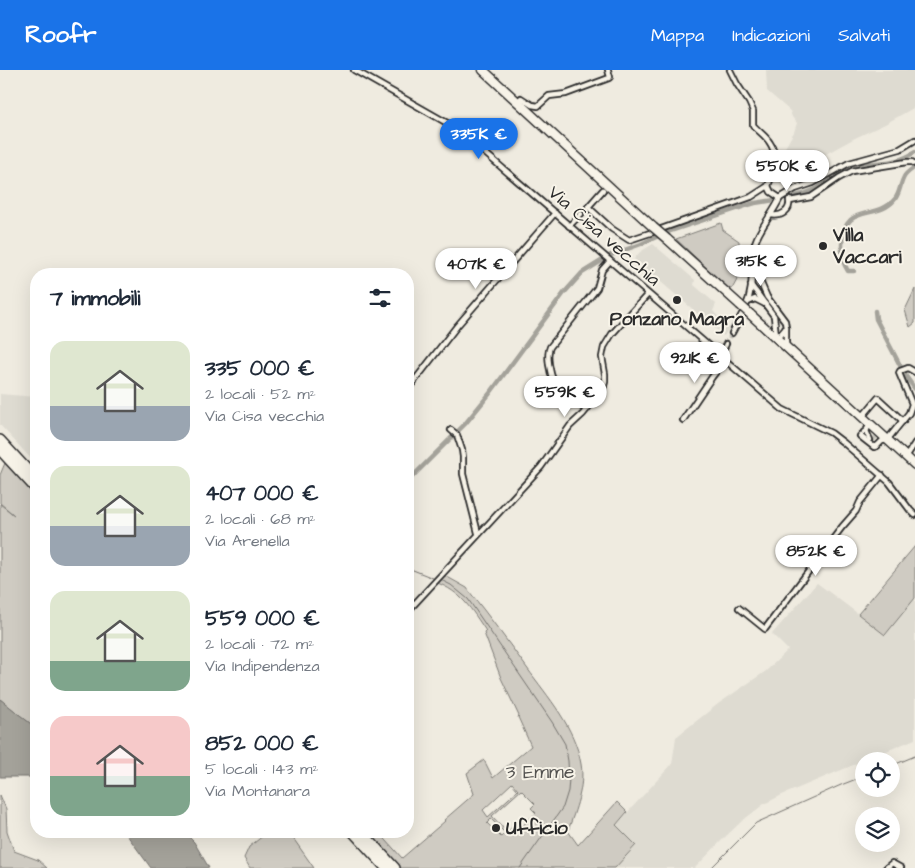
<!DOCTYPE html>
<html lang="it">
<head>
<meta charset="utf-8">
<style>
	body { margin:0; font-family:"Architects Daughter",sans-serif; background:#f2f2f3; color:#1f2937; height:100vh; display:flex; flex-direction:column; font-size:19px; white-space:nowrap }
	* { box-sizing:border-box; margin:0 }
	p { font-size:16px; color:#747a83 }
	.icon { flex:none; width:28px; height:28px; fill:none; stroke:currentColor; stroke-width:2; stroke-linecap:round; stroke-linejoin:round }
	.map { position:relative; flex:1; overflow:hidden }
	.drawer { position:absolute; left:30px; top:198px; width:384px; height:570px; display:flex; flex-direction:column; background:#fff; border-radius:20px; box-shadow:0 5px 20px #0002 }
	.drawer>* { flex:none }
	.buttons { position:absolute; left:855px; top:682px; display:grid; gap:10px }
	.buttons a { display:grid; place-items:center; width:45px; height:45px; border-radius:50%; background:#fff; box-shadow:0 5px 20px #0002; font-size:25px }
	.price { position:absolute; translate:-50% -42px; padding:0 11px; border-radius:18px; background:#fff; color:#222; font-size:16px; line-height:32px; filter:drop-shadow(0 1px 2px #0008) }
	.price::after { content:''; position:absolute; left:50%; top:30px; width:15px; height:11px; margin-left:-8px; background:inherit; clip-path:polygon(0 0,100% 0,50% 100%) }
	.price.on { background:#1a73e8; color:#fff }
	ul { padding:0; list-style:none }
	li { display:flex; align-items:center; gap:15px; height:125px; padding:0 20px }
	li span { display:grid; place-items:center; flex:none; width:140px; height:100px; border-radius:15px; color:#555 }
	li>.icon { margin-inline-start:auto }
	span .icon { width:60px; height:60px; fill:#fffc; stroke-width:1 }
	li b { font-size:21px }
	h2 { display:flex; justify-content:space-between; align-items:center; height:60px; padding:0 20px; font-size:21px }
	header { display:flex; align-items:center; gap:30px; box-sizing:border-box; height:70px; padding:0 25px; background:#1a73e8; color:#fff }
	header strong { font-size:24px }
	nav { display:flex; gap:28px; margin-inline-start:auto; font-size:18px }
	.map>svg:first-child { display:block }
</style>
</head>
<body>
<header>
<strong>Roofr</strong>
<nav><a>Mappa</a><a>Indicazioni</a><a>Salvati</a></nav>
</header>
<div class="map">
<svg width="915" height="798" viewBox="0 0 915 798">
	<rect width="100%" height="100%" fill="#efebe0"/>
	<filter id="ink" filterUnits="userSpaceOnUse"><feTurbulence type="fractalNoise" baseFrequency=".02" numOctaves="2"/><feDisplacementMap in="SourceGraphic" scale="10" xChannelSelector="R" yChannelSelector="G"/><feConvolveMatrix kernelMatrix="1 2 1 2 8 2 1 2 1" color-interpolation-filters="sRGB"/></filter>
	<g filter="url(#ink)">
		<g fill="#dedbd1">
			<path d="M 766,0 L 915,0 L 915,37 L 885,54 L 855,68 L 824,85 L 799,100 L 790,85 L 783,81 L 794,62 L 797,53 L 792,47 L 790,41 L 767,21 Z"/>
			<path d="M 653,174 L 695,210 L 694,215 L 716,234 L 713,241 L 729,258 L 724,266 L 634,189 L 640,182 Z"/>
			<path d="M 0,324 L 36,327 L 36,394 L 0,355 Z"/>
			<path d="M 817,513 L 885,564 L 915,528 L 915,669 L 782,725 L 764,734 L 742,751 L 723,769 L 695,798 L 615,798 L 636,775 L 616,755 L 672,694 L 676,667 L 718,634 L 766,601 L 788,580 L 772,564 Z"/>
		</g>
		<g fill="#cfcbc2" stroke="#7d7b76" fill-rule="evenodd">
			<path d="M 721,153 L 723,160 L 739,171 L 739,179 L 750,182 L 748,202 L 738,208 L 732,219 L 729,219 L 676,169 Z"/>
			<path d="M 915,219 L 915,253 L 910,257 L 905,240 Z"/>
			<path d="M 0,381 L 36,421 L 36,658 L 0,629 L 0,434 L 14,445 L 0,433 L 0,405 L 5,393 L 0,387 Z"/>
			<path d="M 915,476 L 915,528 L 885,565 L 858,544 Z"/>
			<path d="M 442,504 L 467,518 L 469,521 C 489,546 508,572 527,598 C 548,627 575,657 581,694 C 585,717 575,740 568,761 L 578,775 L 617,732 L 627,742 L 616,755 L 636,775 L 615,798 L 397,798 L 363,761 L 378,761 L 402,788 L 445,751 L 444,750 L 474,724 L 467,703 L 484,690 L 493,708 L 531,676 L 518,647 L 519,646 L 501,608 L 484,563 L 486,561 C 471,539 462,522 435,512 ZM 512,713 L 518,720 L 488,747 L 483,740 ZM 521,720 L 535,734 L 531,738 L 536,743 L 517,761 L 513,756 L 507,762 L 492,746 ZM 491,749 L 505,763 L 501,767 L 487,753 Z"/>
			<path d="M 0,725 L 6,739 L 7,761 L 14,781 L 38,790 L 47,798 L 0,798 Z"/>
			<path d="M 269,761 L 288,761 L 314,798 L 250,798 L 244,788 L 249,777 Z"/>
		</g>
		<g fill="#a4a29a" stroke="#74726e">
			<path d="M 0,629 L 36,658 L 36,708 L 31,707 L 0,707 Z"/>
			<path d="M 124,761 L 183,761 L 194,772 L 209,798 L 151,798 Z"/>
		</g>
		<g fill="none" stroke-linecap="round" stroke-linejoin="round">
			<g stroke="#74726e" stroke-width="1">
				<path d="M 408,498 L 433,508"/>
				<path d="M 443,511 L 451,515 L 468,529 L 552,652 L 565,674 L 568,691 L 569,709 L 568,721 L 563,737 L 520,798"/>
				<path d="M 891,696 L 915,686"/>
				<path d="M 711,798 L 756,753 L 841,715 L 864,706"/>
			</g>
			<g stroke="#a4a29a" stroke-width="4.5">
				<path d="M 795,126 C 821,122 829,107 851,99 C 873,89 893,97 915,82"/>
				<path d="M 854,201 L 848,201 C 842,192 842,185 842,175 C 843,131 877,152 895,129 C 900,123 900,114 904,107 C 906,103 911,100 915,97"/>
				<path d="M 875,241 L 876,249 L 905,305 L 915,319"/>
				<path d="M 408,411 L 465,354 L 491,322 L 564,223 L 582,203 L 611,185 L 641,174 L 667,162 L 745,136 L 755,133 L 775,130"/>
			</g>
			<g stroke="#c8c5bc" stroke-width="4.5" stroke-dasharray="4.5 2" stroke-linecap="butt">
				<path d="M 581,144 L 588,137"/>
				<path d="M 726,274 L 732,263"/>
				<path d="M 873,367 L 876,370"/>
				<path d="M 870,370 L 874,374"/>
			</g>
			<defs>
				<g id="street">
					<path d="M 354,0 L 456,58 L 782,339 L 831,363 L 844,373 L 889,412 L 910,440 L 915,445"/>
					<path d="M 730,0 L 737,14 L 749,32 L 753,41 L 753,55 C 758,61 766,66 770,73 C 779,86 773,102 768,116 L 771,122 L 780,128 C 773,144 760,157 755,173 C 750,194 755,216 746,236"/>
					<path d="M 518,32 L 521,28 L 532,35 L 538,36 L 549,26 L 566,24 L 609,8 L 610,7 L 608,0"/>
					<path d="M 603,120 L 588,137 L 612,159 L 629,170 L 653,162"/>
					<path d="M 780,128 L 795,119 L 813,113 L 849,93 L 900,79 L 915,70"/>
					<path d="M 790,131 L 811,127 L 839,108 L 852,101 L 907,92 L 912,92 L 915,94"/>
					<path d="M 771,145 C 781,147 791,141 789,130"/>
					<path d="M 569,156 L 581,144"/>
					<path d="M 661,159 L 751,127 L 768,116"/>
					<path d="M 753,195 L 767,227 L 785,251 L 786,258 L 786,275"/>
					<path d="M 751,215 L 774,246 L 776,266"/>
					<path d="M 748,232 L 755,229 L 765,234"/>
					<path d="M 732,263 L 742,244"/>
					<path d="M 776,268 L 780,265 L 786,258"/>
					<path d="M 720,286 L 726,274"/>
					<path d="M 408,315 L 412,314 L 457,256 L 555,143"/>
					<path d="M 586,340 L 554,313 C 550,303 546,286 550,277 L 597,218 L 602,200 L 610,191"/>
					<path d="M 862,347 L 878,328 L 903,351"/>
					<path d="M 683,350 L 712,307 L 725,290"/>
					<path d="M 451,360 L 457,365 L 462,380 L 463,387 L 463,404 L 478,463"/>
					<path d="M 866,361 L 870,370"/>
					<path d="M 864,362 L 866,361 L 870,354"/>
					<path d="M 861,365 L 860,366 L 874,377 L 877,376"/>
					<path d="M 877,376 L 882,371 L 887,370 L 909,343 L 912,334 L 899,303 L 900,301 L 908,298 L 915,302"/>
					<path d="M 906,387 L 915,373"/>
					<path d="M 739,538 L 765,559 L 842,457 L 856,441 L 860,432 L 882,405"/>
					<path d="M 408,541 L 541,397 L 570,356 L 583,344 L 598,325 L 603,319 L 605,312 L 605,304 L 602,287 L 604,277 L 612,264 L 648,224"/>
					<path d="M 886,798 L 892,793 L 901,798"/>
				</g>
				<g id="primary">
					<path d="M 483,0 L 653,157"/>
					<path d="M 667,169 L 740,235"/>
					<path d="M 750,244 L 915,395"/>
				</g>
				<g id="highway">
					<path d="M 0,370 L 36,409"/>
					<path d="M 0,380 L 36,419"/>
					<path d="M 352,761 L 386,798"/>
					<path d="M 361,761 L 395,798"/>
				</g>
			</defs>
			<use href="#street" stroke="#2b2b2b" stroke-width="8"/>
			<use href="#primary" stroke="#2b2b2b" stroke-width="11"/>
			<use href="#highway" stroke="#2b2b2b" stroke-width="12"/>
			<use href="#street" stroke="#f7f3e8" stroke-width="4.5"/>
			<use href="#primary" stroke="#f7f3e8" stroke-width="8"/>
			<use href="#highway" stroke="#f7f3e8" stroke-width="9"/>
			<defs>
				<g id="primary-bridge">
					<path d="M 653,157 L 667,169"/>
					<path d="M 740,235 L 750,244"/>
				</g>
			</defs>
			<use href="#primary-bridge" stroke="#2b2b2b" stroke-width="11" stroke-linecap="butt"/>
			<use href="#primary-bridge" stroke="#f7f3e8" stroke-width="8"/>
		</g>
	</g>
	<g fill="#2b2b2b" stroke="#f7f3e8" stroke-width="2">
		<circle cx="823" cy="176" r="5"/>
		<circle cx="677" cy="230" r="5"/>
		<circle cx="496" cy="758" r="5"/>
	</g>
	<g text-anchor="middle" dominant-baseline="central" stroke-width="4" stroke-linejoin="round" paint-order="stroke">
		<g font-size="19" font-weight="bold" fill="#2b2b2b" stroke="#f7f3e8" text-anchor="start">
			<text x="833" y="165">Villa<tspan x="833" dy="22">Vaccari</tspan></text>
			<text x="677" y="249" text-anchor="middle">Ponzano Magra</text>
			<text x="506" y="758">Ufficio</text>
		</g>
		<g font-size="19" fill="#2b2b2b" stroke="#f7f3e8">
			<text transform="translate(604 166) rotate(41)">Via Cisa vecchia</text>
		</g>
		<g font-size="19" fill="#545351" stroke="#f7f3e8">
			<text x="540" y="702">3 Emme</text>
		</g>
	</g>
</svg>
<div class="buttons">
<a><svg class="icon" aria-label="locate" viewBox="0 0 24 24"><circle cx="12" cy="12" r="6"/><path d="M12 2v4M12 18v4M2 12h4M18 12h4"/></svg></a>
<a><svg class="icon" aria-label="layers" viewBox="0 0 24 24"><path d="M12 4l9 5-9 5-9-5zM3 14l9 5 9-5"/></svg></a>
</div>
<b class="price on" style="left:479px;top:90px">335K €</b>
<b class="price" style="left:787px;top:122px">550K €</b>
<b class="price" style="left:761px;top:217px">315K €</b>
<b class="price" style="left:476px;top:220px">407K €</b>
<b class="price" style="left:695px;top:314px">921K €</b>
<b class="price" style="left:565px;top:348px">559K €</b>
<b class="price" style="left:816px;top:507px">852K €</b>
<section class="drawer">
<h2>7 immobili<svg class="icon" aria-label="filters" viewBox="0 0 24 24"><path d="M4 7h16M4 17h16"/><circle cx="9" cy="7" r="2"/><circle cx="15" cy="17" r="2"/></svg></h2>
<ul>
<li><span style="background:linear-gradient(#dfe7d0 65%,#9aa5b1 0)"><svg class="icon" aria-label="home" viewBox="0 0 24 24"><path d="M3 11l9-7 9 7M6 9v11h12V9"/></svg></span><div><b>335 000 €</b><p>2 locali · 52 m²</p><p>Via Cisa vecchia</p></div></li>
<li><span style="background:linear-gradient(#dfe7d0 60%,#9aa5b1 0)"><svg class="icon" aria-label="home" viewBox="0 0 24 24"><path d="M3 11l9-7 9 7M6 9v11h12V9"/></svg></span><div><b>407 000 €</b><p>2 locali · 68 m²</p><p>Via Arenella</p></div></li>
<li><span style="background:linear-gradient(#dfe7d0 70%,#7fa58c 0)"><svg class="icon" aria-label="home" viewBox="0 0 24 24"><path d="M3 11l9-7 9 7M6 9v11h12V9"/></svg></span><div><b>559 000 €</b><p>2 locali · 72 m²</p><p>Via Indipendenza</p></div></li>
<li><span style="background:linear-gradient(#f6c9c9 60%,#7fa58c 0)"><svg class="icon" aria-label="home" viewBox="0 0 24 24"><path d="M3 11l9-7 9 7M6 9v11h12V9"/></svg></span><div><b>852 000 €</b><p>5 locali · 143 m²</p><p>Via Montanara</p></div></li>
</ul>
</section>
</div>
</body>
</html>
